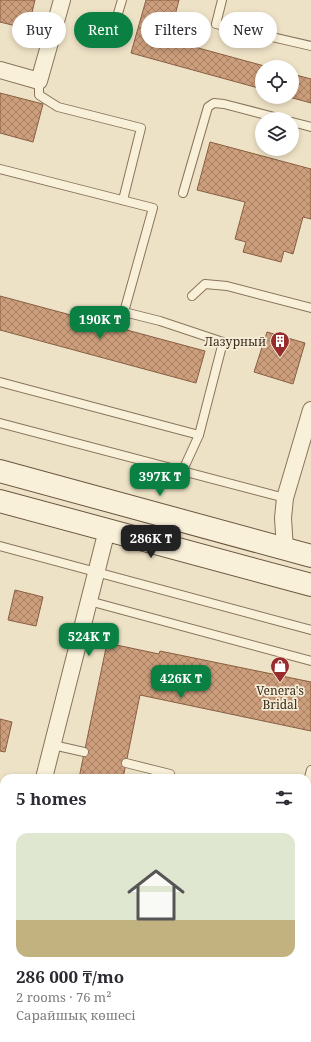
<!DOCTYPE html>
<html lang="en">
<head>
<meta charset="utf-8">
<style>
	body { margin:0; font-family:"Noto Serif",serif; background:#f2f2f3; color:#2b2b33; height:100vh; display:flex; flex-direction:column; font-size:15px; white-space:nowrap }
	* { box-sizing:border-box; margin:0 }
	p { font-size:13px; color:#7c7c81 }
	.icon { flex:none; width:22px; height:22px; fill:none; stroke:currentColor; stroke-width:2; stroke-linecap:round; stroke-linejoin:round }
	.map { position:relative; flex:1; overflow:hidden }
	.details { position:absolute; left:0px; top:774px; width:311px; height:268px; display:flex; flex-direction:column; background:#fff; border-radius:12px 12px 0 0; box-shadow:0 2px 6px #0003 }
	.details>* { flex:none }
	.hud { position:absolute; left:12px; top:12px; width:287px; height:36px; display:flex; gap:8px }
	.controls { position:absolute; left:255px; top:60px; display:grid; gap:8px }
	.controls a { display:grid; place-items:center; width:44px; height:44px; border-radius:50%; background:#fff; box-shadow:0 2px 6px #0003; font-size:20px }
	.price { position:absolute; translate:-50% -34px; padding:0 9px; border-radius:8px; background:#0b8043; color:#fff; font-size:13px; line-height:26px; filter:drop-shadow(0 1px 2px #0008) }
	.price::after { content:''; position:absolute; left:50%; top:24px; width:12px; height:9px; margin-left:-6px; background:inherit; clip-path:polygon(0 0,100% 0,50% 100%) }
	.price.selected { background:#222; color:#fff }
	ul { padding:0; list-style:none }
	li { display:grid; align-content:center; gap:8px; height:212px; padding:0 16px }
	li span { display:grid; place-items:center; height:124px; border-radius:12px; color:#555 }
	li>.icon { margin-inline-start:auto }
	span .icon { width:72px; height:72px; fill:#fffc; stroke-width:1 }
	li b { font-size:17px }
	h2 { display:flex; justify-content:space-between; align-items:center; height:48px; padding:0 16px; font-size:17px }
	.pill { padding:0 14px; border-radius:18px; background:#fff; box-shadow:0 2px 6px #0003; font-size:14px; line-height:36px }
	.pill.selected { background:#0b8043; color:#fff }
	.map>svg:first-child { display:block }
</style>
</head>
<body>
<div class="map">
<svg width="311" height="1042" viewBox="0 0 311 1042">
	<defs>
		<pattern id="building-cross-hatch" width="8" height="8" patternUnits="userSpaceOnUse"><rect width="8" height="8" fill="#cc9e7c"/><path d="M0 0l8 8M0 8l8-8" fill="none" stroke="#a78165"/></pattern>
	</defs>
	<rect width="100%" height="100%" fill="#eee2c6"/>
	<path fill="#c6cc99" d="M 169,1038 L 239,1038 L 237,1042 L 166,1042 Z"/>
	<g fill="url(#building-cross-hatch)" stroke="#885e41">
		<path d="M 0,0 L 35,0 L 28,29 L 0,22 Z"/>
		<path d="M 146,0 L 179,0 L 174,19 L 197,25 L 191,46 L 268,67 L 262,67 L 262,89 L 131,53 Z"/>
		<path d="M 292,74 L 311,79 L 311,103 L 289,97 L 292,97 Z"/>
		<path d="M 0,93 L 43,104 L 33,142 L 0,133 Z"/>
		<path d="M 210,142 L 311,169 L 311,219 L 303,217 L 293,254 L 284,251 L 281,262 L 243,252 L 246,242 L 235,239 L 245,202 L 197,190 Z"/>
		<path d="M 0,296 L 205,351 L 196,383 L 0,330 Z"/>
		<path d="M 267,332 L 305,343 L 293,384 L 254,372 Z"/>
		<path d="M 15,590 L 43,597 L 36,626 L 8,620 Z"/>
		<path d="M 107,643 L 159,654 L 160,651 L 311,682 L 311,731 L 140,695 L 123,778 L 79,778 Z"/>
		<path d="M 0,719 L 12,722 L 5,752 L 0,751 Z"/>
		<path d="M 58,1038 L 121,1038 L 121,1042 L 62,1042 L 63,1039 Z"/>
	</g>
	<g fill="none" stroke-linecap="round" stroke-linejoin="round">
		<defs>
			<g id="lane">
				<path d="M 222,0 L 216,24 L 311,46"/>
				<path d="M 113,30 L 122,0"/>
				<path d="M 39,81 L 39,95 L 58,107 L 141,128 L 123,200"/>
				<path d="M 292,122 L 311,127"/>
				<path d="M 0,169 L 153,208 L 124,312 L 160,321 L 223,342 L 199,435 L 182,472"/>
				<path d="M 183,193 L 208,107 L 214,103 L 224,104 L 282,119"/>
				<path d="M 192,296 L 205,284 L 227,286 L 311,308"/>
				<path d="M 0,382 L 199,435"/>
				<path d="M 0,423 L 285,498"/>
				<path d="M 0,546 L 311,630"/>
				<path d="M 89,601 L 311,661"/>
				<path d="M 53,745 L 84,752"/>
				<path d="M 126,763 L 170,774"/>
				<path d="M 307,785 L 311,770"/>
				<path d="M 307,796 L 311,805"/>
				<path d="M 307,982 L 311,966"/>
				<path d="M 307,1033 L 311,1034"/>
				<path d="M 292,1042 L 293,1038"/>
			</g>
			<g id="street">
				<path d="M 0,70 L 39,81 L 62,0"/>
				<path d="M 285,549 L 283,518 L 285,498 L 311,410"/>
				<path d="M 44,778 L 107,530"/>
				<path d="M 0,908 L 4,909"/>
				<path d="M 0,954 L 4,938"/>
			</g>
			<g id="secondary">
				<path d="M 0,471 L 311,556"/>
				<path d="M 0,501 L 311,585"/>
			</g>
		</defs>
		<use href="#lane" stroke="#89745b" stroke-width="10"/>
		<use href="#street" stroke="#89745b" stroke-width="18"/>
		<use href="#secondary" stroke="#6b553f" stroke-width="24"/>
		<use href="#lane" stroke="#f9f0d9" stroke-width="8"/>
		<use href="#street" stroke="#f9f0d9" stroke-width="16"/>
		<use href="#secondary" stroke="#f9f0d9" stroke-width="22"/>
	</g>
	<defs>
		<symbol id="building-pin" viewBox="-11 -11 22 30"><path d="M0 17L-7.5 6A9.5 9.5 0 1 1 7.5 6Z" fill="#982c2c" stroke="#f5edd5"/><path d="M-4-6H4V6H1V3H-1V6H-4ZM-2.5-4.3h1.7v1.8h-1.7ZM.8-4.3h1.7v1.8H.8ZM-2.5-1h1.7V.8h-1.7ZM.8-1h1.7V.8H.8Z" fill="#fff"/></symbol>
		<symbol id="shop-pin" viewBox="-11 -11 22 30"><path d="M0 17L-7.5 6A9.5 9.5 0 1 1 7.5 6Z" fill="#982c2c" stroke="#f5edd5"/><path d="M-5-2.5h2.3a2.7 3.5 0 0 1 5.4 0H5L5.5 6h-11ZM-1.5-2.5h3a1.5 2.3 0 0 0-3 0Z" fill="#fff"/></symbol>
	</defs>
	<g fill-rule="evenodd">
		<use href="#building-pin" x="269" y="330" width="22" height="30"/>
		<use href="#shop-pin" x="269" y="655" width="22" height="30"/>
	</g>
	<g text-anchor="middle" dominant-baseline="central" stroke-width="3.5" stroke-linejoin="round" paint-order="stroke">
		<g font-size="12" fill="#3a2c1f" stroke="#f5edd5" text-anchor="end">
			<text x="266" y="341">Лазурный</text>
			<text x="280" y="690" text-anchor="middle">Venera's<tspan x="280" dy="14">Bridal</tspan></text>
		</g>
	</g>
</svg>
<div class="controls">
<a><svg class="icon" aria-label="locate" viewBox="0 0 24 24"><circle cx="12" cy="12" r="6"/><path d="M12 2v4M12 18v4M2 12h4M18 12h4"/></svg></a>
<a><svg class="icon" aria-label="layers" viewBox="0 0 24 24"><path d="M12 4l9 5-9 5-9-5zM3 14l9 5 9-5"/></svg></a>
</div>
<b class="price" style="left:100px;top:340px">190K ₸</b>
<b class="price" style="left:160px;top:497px">397K ₸</b>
<b class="price selected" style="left:151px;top:559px">286K ₸</b>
<b class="price" style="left:89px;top:657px">524K ₸</b>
<b class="price" style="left:181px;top:699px">426K ₸</b>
<div class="hud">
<a class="pill">Buy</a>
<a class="pill selected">Rent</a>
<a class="pill">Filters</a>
<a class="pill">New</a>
</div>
<section class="details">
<h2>5 homes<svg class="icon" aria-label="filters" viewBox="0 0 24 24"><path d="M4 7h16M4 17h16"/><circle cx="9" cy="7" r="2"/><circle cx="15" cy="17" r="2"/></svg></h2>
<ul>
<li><span style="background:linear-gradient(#dfe7d0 70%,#c2b280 0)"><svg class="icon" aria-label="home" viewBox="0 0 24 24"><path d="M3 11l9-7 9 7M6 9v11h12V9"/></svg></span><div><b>286 000 ₸/mo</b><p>2 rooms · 76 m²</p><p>Сарайшық көшесі</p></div></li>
</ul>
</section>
</div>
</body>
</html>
